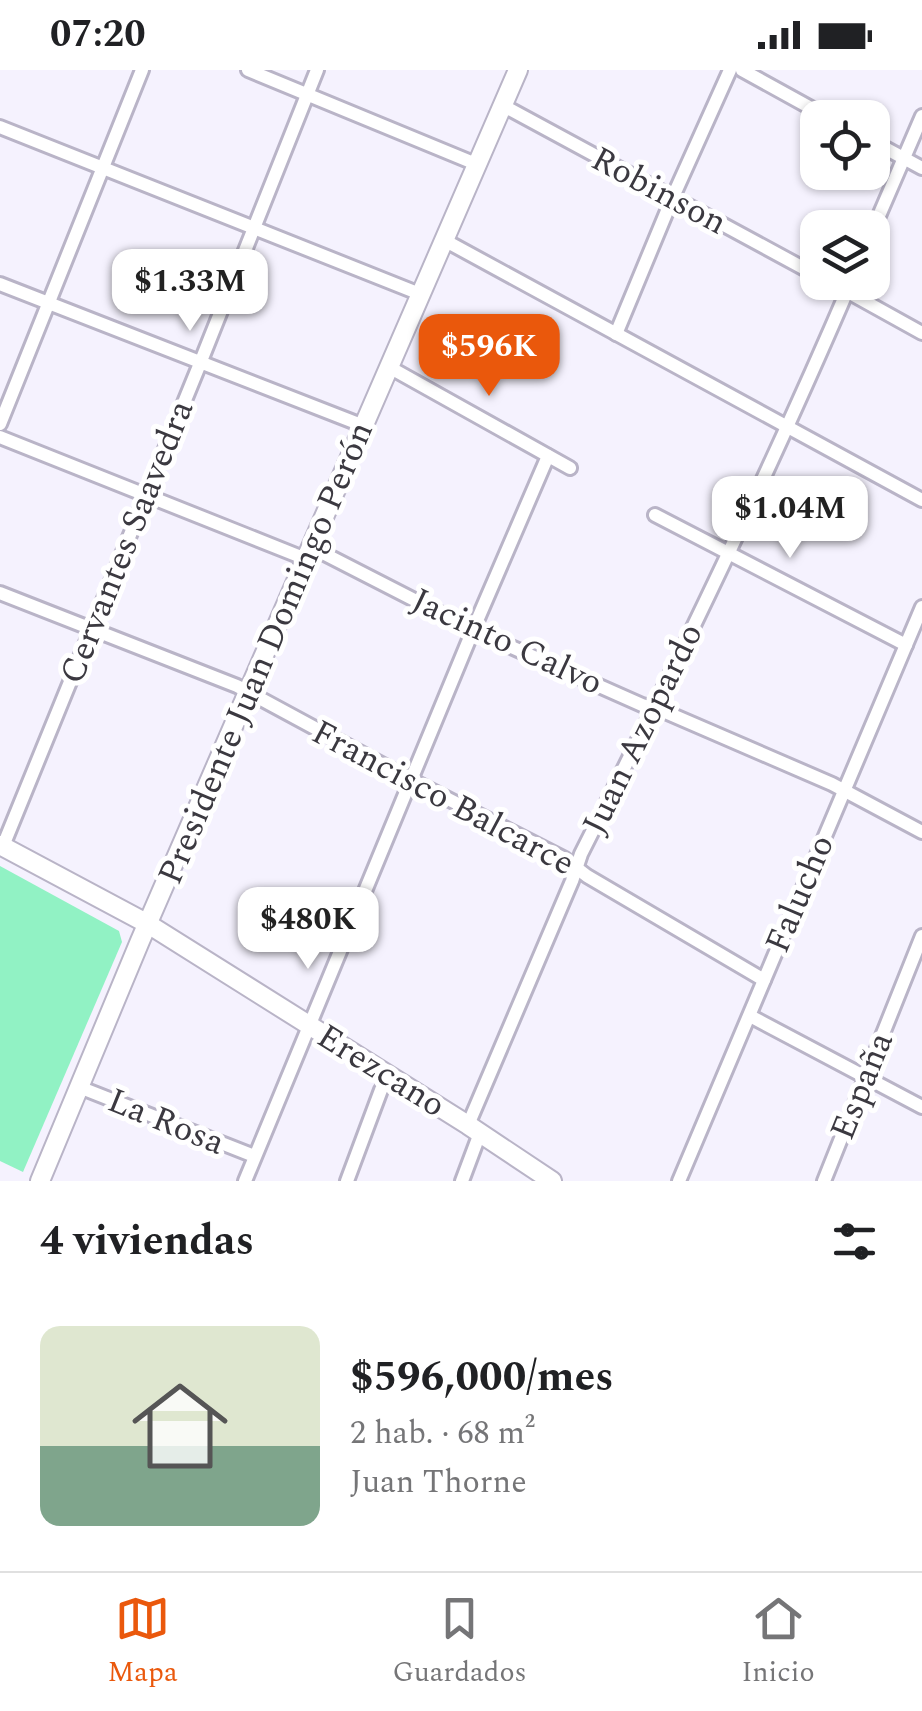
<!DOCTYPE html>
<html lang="es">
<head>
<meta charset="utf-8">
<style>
	body { margin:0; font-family:Spectral,serif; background:#f6f6f6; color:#202124; height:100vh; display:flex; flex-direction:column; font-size:38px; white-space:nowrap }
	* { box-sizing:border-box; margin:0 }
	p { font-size:32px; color:#757577 }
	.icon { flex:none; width:55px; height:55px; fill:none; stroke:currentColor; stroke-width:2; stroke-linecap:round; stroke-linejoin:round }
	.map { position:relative; height:1111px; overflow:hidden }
	.side { display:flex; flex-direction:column; background:#fff; flex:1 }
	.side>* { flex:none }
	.controls { position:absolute; left:800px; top:30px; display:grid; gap:20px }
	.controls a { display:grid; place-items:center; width:90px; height:90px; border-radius:20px; background:#fff; box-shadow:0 2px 8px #0004; font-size:50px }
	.price { position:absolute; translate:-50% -85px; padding:0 22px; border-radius:20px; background:#fff; color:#222; font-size:32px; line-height:65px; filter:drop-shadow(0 2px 5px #0008) }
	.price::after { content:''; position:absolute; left:50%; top:60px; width:30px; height:22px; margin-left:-15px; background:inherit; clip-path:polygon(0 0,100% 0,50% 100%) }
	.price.on { background:#ea580c; color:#fff }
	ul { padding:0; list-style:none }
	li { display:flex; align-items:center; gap:30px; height:250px; padding:0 40px }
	li span { display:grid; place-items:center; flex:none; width:280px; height:200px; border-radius:20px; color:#555 }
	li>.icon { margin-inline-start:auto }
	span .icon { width:120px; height:120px; fill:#fffc; stroke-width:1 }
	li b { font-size:42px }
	h2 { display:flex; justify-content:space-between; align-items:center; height:120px; padding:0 40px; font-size:42px }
	.status { display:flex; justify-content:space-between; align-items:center; height:70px; padding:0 50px; background:#fff; direction:ltr }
	.status svg { height:28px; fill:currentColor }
	.dock { display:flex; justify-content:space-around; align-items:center; height:140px; border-top:2px solid #e0e0e0; background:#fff; font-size:28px; color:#757577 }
	.dock a { display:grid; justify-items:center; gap:5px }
	.dock .on { color:#ea580c }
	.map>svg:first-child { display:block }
</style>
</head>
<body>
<div class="status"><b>07:20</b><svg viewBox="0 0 49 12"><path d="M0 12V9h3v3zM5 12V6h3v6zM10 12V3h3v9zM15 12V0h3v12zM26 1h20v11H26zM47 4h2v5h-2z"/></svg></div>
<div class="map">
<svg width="922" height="1111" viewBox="0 0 922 1111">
	<rect width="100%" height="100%" fill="#f5f2fe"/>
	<path fill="#91f2c4" d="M 0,796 L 119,861 L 122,872 L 23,1102 L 0,1091 Z"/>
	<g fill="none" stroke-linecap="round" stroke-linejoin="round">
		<defs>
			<g id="street">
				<path d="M 248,0 L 476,94"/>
				<path d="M 742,0 L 829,48"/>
				<path d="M 502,35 L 818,206"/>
				<path d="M 0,57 L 420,224"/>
				<path d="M 872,71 L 922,98"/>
				<path d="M 872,162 L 922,46"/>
				<path d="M 444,170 L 922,430"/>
				<path d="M 830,212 L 922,263"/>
				<path d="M 0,214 L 364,356"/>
				<path d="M 616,264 L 672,129 L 730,0"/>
				<path d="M 389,297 L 570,398"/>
				<path d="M 0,354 L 142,0"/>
				<path d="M 0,367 L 306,489"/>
				<path d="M 655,445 L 906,575"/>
				<path d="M 311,477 L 473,560 L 642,635 L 663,641 L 832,714 L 922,762"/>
				<path d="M 0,523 L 237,616 L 411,710 L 565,789 L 587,806 L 764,910"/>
				<path d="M 3,776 L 201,291 L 317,0"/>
				<path d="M 750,946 L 922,1037"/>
				<path d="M 79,1017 L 254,1086"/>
				<path d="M 468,1055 L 572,811 L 581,784 C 676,596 768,406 851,212"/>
				<path d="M 245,1111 L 473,560 L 548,386"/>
				<path d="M 347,1111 L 381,1020 L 390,1006"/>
				<path d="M 462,1111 L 480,1063"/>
				<path d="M 679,1111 L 922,537"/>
				<path d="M 824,1111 L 922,866"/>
			</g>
			<g id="secondary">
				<path d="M 0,775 L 148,854 L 468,1055 L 552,1111"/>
				<path d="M 40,1111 L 140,871 L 518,0"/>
			</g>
		</defs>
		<use href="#street" stroke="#b9b4c7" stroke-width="18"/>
		<use href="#secondary" stroke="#b9b4c7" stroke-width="22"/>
		<use href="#street" stroke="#fff" stroke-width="12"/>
		<use href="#secondary" stroke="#fff" stroke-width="18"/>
	</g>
	<g text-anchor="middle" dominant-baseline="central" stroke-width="10" stroke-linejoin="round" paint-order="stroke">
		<g font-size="35" fill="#3b3940" stroke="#fff">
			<text transform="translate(659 121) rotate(28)">Robinson</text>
			<text transform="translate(127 472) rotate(-68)">Cervantes Saavedra</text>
			<text transform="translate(507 572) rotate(25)">Jacinto Calvo</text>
			<text transform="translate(266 583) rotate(-67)">Presidente Juan Domingo Perón</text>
			<text transform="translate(643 659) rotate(-64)">Juan Azopardo</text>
			<text transform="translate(443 728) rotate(28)">Francisco Balcarce</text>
			<text transform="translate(800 824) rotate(-67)">Falucho</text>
			<text transform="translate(381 1001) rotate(32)">Erezcano</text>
			<text transform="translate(862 1016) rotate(-68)">España</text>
			<text transform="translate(166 1052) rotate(22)">La Rosa</text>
		</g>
	</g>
</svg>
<div class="controls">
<a><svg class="icon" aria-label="locate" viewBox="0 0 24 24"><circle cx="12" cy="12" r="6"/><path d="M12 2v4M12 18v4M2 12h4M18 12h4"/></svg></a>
<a><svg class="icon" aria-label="layers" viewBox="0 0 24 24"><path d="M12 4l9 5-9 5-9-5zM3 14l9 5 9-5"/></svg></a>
</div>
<b class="price" style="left:190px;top:264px">$1.33M</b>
<b class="price on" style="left:489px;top:329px">$596K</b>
<b class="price" style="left:790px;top:491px">$1.04M</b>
<b class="price" style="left:308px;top:902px">$480K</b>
</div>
<section class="side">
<h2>4 viviendas<svg class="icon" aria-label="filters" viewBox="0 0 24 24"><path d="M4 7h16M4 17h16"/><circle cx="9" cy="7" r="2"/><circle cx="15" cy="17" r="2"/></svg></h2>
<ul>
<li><span style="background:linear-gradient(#dfe7d0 60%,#7fa58c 0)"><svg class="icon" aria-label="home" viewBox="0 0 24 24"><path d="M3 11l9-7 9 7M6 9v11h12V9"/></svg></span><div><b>$596,000/mes</b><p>2 hab. · 68 m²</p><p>Juan Thorne</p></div></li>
</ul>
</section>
<nav class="dock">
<a class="on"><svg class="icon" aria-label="map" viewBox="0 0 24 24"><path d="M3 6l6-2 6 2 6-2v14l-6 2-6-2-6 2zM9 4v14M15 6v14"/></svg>Mapa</a>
<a><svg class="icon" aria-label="saved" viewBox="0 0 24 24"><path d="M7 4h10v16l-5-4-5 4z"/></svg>Guardados</a>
<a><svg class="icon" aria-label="home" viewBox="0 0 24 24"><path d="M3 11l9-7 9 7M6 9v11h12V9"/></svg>Inicio</a>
</nav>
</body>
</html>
